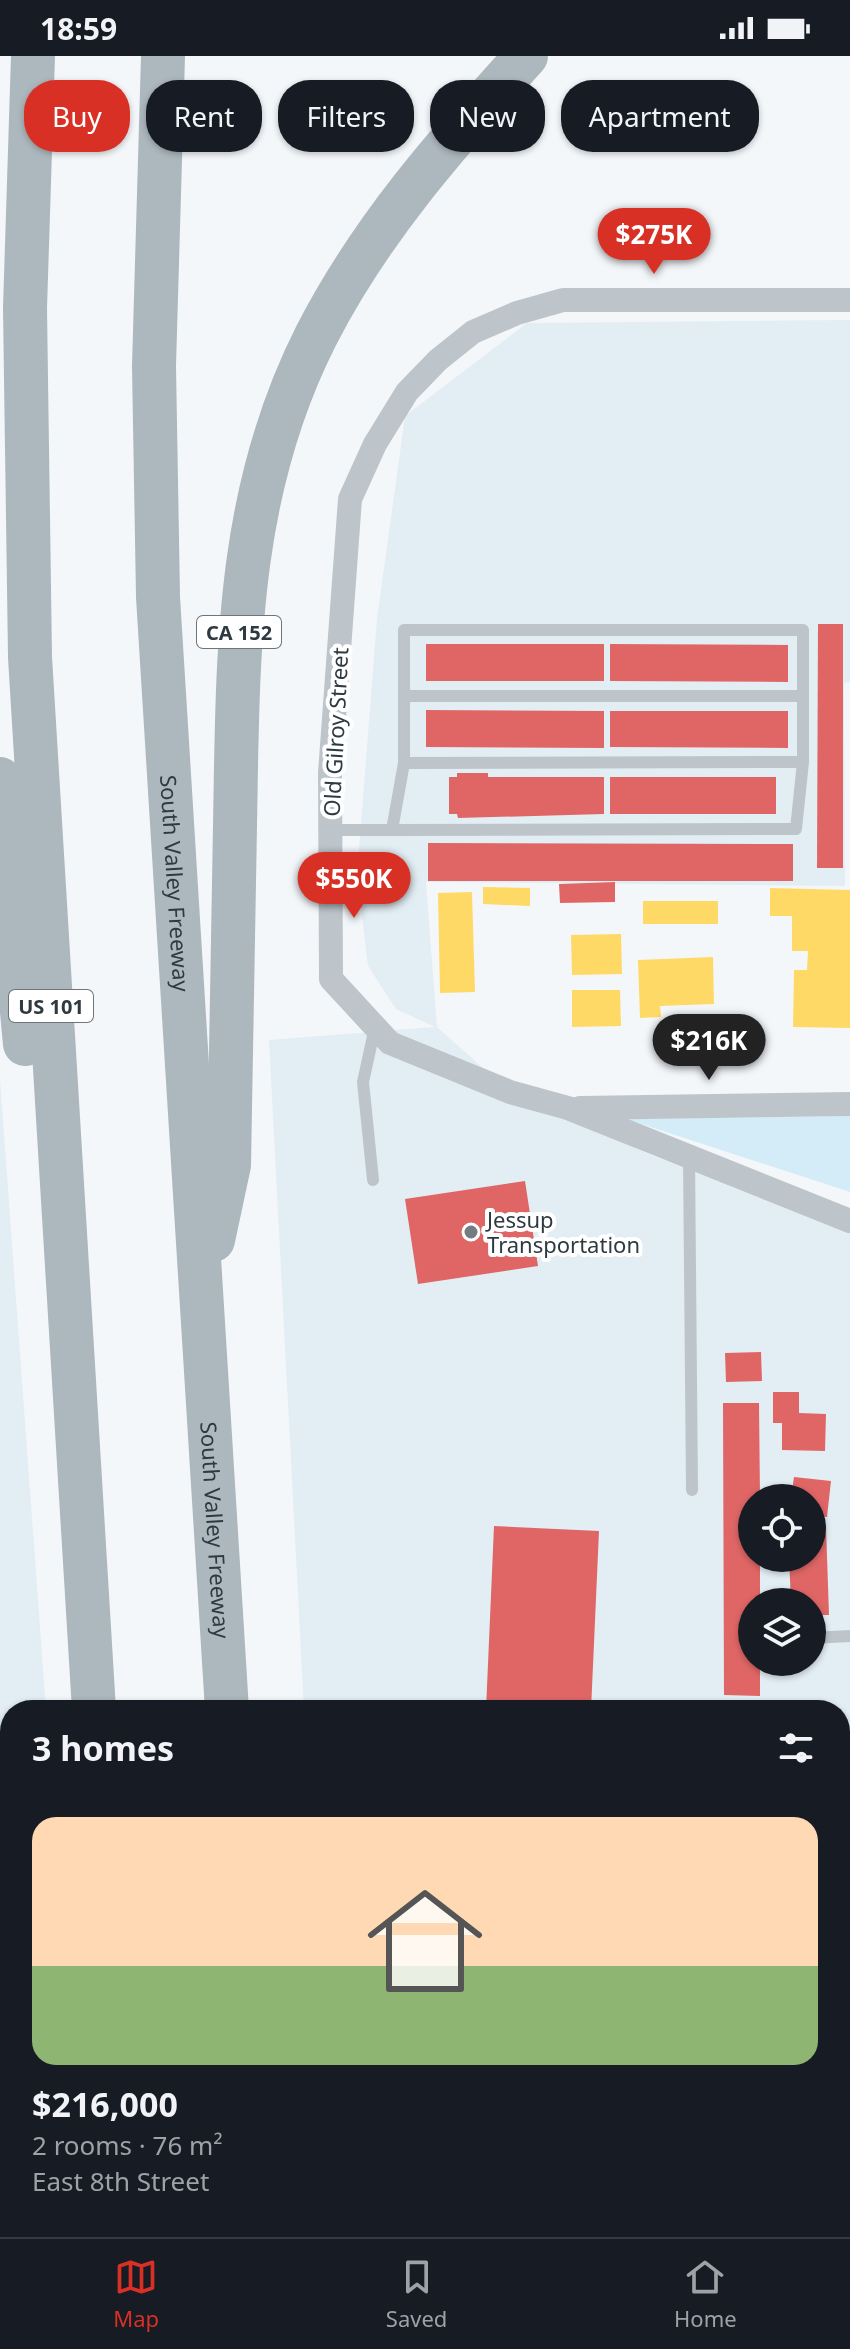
<!DOCTYPE html>
<html lang="en">
<head>
<meta charset="utf-8">
<style>
	body { margin:0; font-family:"Noto Sans",sans-serif; background:#20242c; color:#f1f3f6; height:100vh; display:flex; flex-direction:column; font-size:30px; white-space:nowrap }
	* { box-sizing:border-box; margin:0 }
	p { font-size:26px; color:#9ea1a6 }
	.icon { flex:none; width:44px; height:44px; fill:none; stroke:currentColor; stroke-width:2; stroke-linecap:round; stroke-linejoin:round }
	.map { position:relative; flex:1; overflow:hidden }
	.details { position:absolute; left:0px; top:1644px; width:850px; height:538px; display:flex; flex-direction:column; background:#171b24; border-radius:32px 32px 0 0; box-shadow:0 2px 6px #0004 }
	.details>* { flex:none }
	.hud { position:absolute; left:24px; top:24px; width:802px; height:72px; display:flex; gap:16px }
	.fabs { position:absolute; left:738px; top:1428px; display:grid; gap:16px }
	.fabs a { display:grid; place-items:center; width:88px; height:88px; border-radius:50%; background:#171b24; box-shadow:0 2px 6px #0004; font-size:40px }
	.price { position:absolute; translate:-50% -68px; padding:0 18px; border-radius:28px; background:#d93025; color:#fff; font-size:26px; line-height:52px; filter:drop-shadow(0 2px 4px #0008) }
	.price::after { content:''; position:absolute; left:50%; top:48px; width:24px; height:18px; margin-left:-12px; background:inherit; clip-path:polygon(0 0,100% 0,50% 100%) }
	.price.active { background:#222; color:#fff }
	ul { padding:0; list-style:none }
	li { display:grid; align-content:center; gap:16px; height:424px; padding:0 32px }
	li span { display:grid; place-items:center; height:248px; border-radius:24px; color:#555 }
	li>.icon { margin-inline-start:auto }
	span .icon { width:144px; height:144px; fill:#fffc; stroke-width:1 }
	li b { font-size:34px }
	h2 { display:flex; justify-content:space-between; align-items:center; height:96px; padding:0 32px; font-size:34px }
	.tag { padding:0 28px; border-radius:32px; background:#171b24; box-shadow:0 2px 6px #0004; font-size:28px; line-height:72px }
	.tag.active { background:#d93025; color:#fff }
	.status { display:flex; justify-content:space-between; align-items:center; height:56px; padding:0 40px; background:#171b24; direction:ltr }
	.status svg { height:22px; fill:currentColor }
	.tabs { display:flex; justify-content:space-around; align-items:center; height:112px; border-top:2px solid #363941; background:#171b24; font-size:22px; color:#9ea1a6 }
	.tabs a { display:grid; justify-items:center; gap:4px }
	.tabs .active { color:#d93025 }
	.map>svg:first-child { display:block }
</style>
</head>
<body>
<div class="status"><b>18:59</b><svg viewBox="0 0 49 12"><path d="M0 12V9h3v3zM5 12V6h3v6zM10 12V3h3v9zM15 12V0h3v12zM26 1h20v11H26zM47 4h2v5h-2z"/></svg></div>
<div class="map">
<svg width="850" height="2181" viewBox="0 0 850 2181">
	<rect width="100%" height="100%" fill="#f4f7fa"/>
	<g fill="#e2eef4" fill-rule="evenodd">
		<path d="M 850,264 L 850,626 L 844,627 L 845,830 L 426,826 L 437,971 L 510,1036 L 653,1100 L 850,1169 L 850,1813 L 840,1813 L 840,1654 L 304,1654 L 269,984 L 435,971 L 396,953 L 368,910 L 357,819 L 377,563 L 405,360 L 527,267 ZM 752,1442 L 812,1442 L 812,1502 L 752,1502 ZM 752,1546 L 812,1546 L 812,1606 L 752,1606 Z"/>
		<path d="M 0,1023 L 46,1654 L 10,1654 L 10,2172 L 85,2172 L 86,2181 L 0,2181 Z"/>
		<path d="M 332,2172 L 527,2172 L 499,2181 L 332,2181 Z"/>
	</g>
	<path fill="#d4ebf8" d="M 850,1060 L 850,1136 L 626,1063 Z"/>
	<g fill="#ffd966">
		<path d="M 483,831 L 530,832 L 530,850 L 483,848 Z"/>
		<path d="M 770,832 L 850,834 L 850,972 L 793,971 L 794,914 L 807,914 L 808,895 L 792,895 L 792,860 L 770,860 Z"/>
		<path d="M 472,836 L 475,936 L 440,937 L 438,837 Z"/>
		<rect x="643" y="845" width="75" height="23"/>
		<path d="M 621,878 L 622,918 L 572,919 L 571,879 Z"/>
		<path d="M 713,901 L 714,948 L 660,950 L 661,961 L 640,962 L 638,904 Z"/>
		<path d="M 572,934 L 620,934 L 621,970 L 572,971 Z"/>
	</g>
	<g fill="#e06666">
		<path d="M 818,568 L 843,568 L 843,812 L 817,812 Z"/>
		<rect x="426" y="588" width="178" height="37"/>
		<path d="M 610,588 L 788,589 L 788,626 L 610,625 Z"/>
		<path d="M 426,654 L 604,655 L 604,692 L 426,691 Z"/>
		<path d="M 610,655 L 788,655 L 788,692 L 610,691 Z"/>
		<path d="M 457,717 L 488,717 L 488,721 L 604,721 L 604,758 L 458,762 L 457,758 L 449,758 L 449,721 L 457,721 Z"/>
		<rect x="610" y="721" width="166" height="37"/>
		<path d="M 428,787 L 793,788 L 793,825 L 428,825 Z"/>
		<path d="M 615,826 L 615,846 L 560,847 L 559,828 Z"/>
		<path d="M 525,1125 L 538,1210 L 418,1228 L 405,1143 Z"/>
		<path d="M 761,1296 L 762,1325 L 726,1326 L 725,1297 Z"/>
		<path d="M 773,1336 L 799,1336 L 799,1357 L 826,1358 L 825,1395 L 782,1394 L 782,1367 L 773,1367 Z"/>
		<path d="M 723,1347 L 759,1347 L 760,1442 L 752,1442 L 752,1502 L 760,1502 L 760,1546 L 752,1546 L 752,1606 L 760,1606 L 760,1640 L 724,1639 Z"/>
		<path d="M 794,1421 L 831,1425 L 827,1461 L 812,1460 L 812,1442 L 791,1442 Z"/>
		<path d="M 494,1470 L 599,1475 L 591,1654 L 486,1654 Z"/>
		<path d="M 826,1471 L 829,1559 L 812,1559 L 812,1546 L 791,1546 L 789,1502 L 812,1502 L 812,1472 Z"/>
	</g>
	<g fill="none" stroke-linecap="round" stroke-linejoin="round">
		<g stroke="#bdc5ca" stroke-width="12">
			<path d="M 405,640 L 803,640"/>
			<path d="M 404,707 L 803,706"/>
			<path d="M 329,774 L 392,774 L 796,773 L 803,706 L 803,574 L 404,574 L 404,707 L 392,774"/>
			<path d="M 689,1100 L 692,1434"/>
			<path d="M 373,1124 L 363,1026 L 375,971"/>
			<path d="M 812,1582 L 850,1580"/>
		</g>
		<g stroke="#bdc5ca" stroke-width="24">
			<path d="M 850,244 L 563,244 L 517,257 L 473,276 L 438,304 L 407,336 L 375,388 L 350,443 L 330,717 L 331,923 L 390,987 L 510,1036 L 568,1052 L 850,1165"/>
			<path d="M 580,1052 L 850,1048"/>
			<path d="M 840,1838 L 850,1837"/>
		</g>
		<g stroke="#adb8be" stroke-width="44">
			<path d="M 33,0 L 25,252 L 30,601 L 94,1654"/>
			<path id="s1" d="M 163,0 L 154,310 L 158,541 L 227,1654"/>
			<path d="M 0,723 L 25,988"/>
			<path d="M 213,1184 L 229,1109 C 231,996 233,883 235,770 C 238,597 236,438 316,280 C 370,174 447,87 526,0"/>
			<path d="M 125,2172 L 126,2181"/>
			<path d="M 257,2172 L 258,2181"/>
		</g>
	</g>
	<circle fill="#737c82" stroke="#fff" stroke-width="3" cx="471" cy="1176" r="8"/>
	<g text-anchor="middle" dominant-baseline="central" stroke-width="8" stroke-linejoin="round" paint-order="stroke">
		<g fill="#fff" stroke="#6c757a" stroke-width="2">
			<rect x="197" y="560" width="84" height="32" rx="6"/>
			<rect x="9" y="934" width="84" height="32" rx="6"/>
		</g>
		<g font-size="20" font-weight="bold" fill="#2d3a41">
			<text x="239" y="576">CA 152</text>
			<text x="51" y="950">US 101</text>
		</g>
		<g font-size="22" fill="#2d3a41" stroke="#fff">
			<text transform="translate(335 676) rotate(-87)">Old Gilroy Street</text>
			<text stroke="none"><textPath href="#s1" startOffset="828">South Valley Freeway</textPath></text>
			<text stroke="none"><textPath href="#s1" startOffset="1476">South Valley Freeway</textPath></text>
		</g>
		<g font-size="22" fill="#2d3a41" stroke="#fff" text-anchor="start">
			<text x="487" y="1163">Jessup<tspan x="487" dy="25">Transportation</tspan></text>
		</g>
	</g>
</svg>
<div class="fabs">
<a><svg class="icon" aria-label="locate" viewBox="0 0 24 24"><circle cx="12" cy="12" r="6"/><path d="M12 2v4M12 18v4M2 12h4M18 12h4"/></svg></a>
<a><svg class="icon" aria-label="layers" viewBox="0 0 24 24"><path d="M12 4l9 5-9 5-9-5zM3 14l9 5 9-5"/></svg></a>
</div>
<b class="price" style="left:654px;top:220px">$275K</b>
<b class="price" style="left:354px;top:864px">$550K</b>
<b class="price active" style="left:709px;top:1026px">$216K</b>
<div class="hud">
<a class="tag active">Buy</a>
<a class="tag">Rent</a>
<a class="tag">Filters</a>
<a class="tag">New</a>
<a class="tag">Apartment</a>
</div>
<section class="details">
<h2>3 homes<svg class="icon" aria-label="filters" viewBox="0 0 24 24"><path d="M4 7h16M4 17h16"/><circle cx="9" cy="7" r="2"/><circle cx="15" cy="17" r="2"/></svg></h2>
<ul>
<li><span style="background:linear-gradient(#ffd9b3 60%,#8fb573 0)"><svg class="icon" aria-label="home" viewBox="0 0 24 24"><path d="M3 11l9-7 9 7M6 9v11h12V9"/></svg></span><div><b>$216,000</b><p>2 rooms · 76 m²</p><p>East 8th Street</p></div></li>
</ul>
</section>
</div>
<nav class="tabs">
<a class="active"><svg class="icon" aria-label="map" viewBox="0 0 24 24"><path d="M3 6l6-2 6 2 6-2v14l-6 2-6-2-6 2zM9 4v14M15 6v14"/></svg>Map</a>
<a><svg class="icon" aria-label="saved" viewBox="0 0 24 24"><path d="M7 4h10v16l-5-4-5 4z"/></svg>Saved</a>
<a><svg class="icon" aria-label="home" viewBox="0 0 24 24"><path d="M3 11l9-7 9 7M6 9v11h12V9"/></svg>Home</a>
</nav>
</body>
</html>
